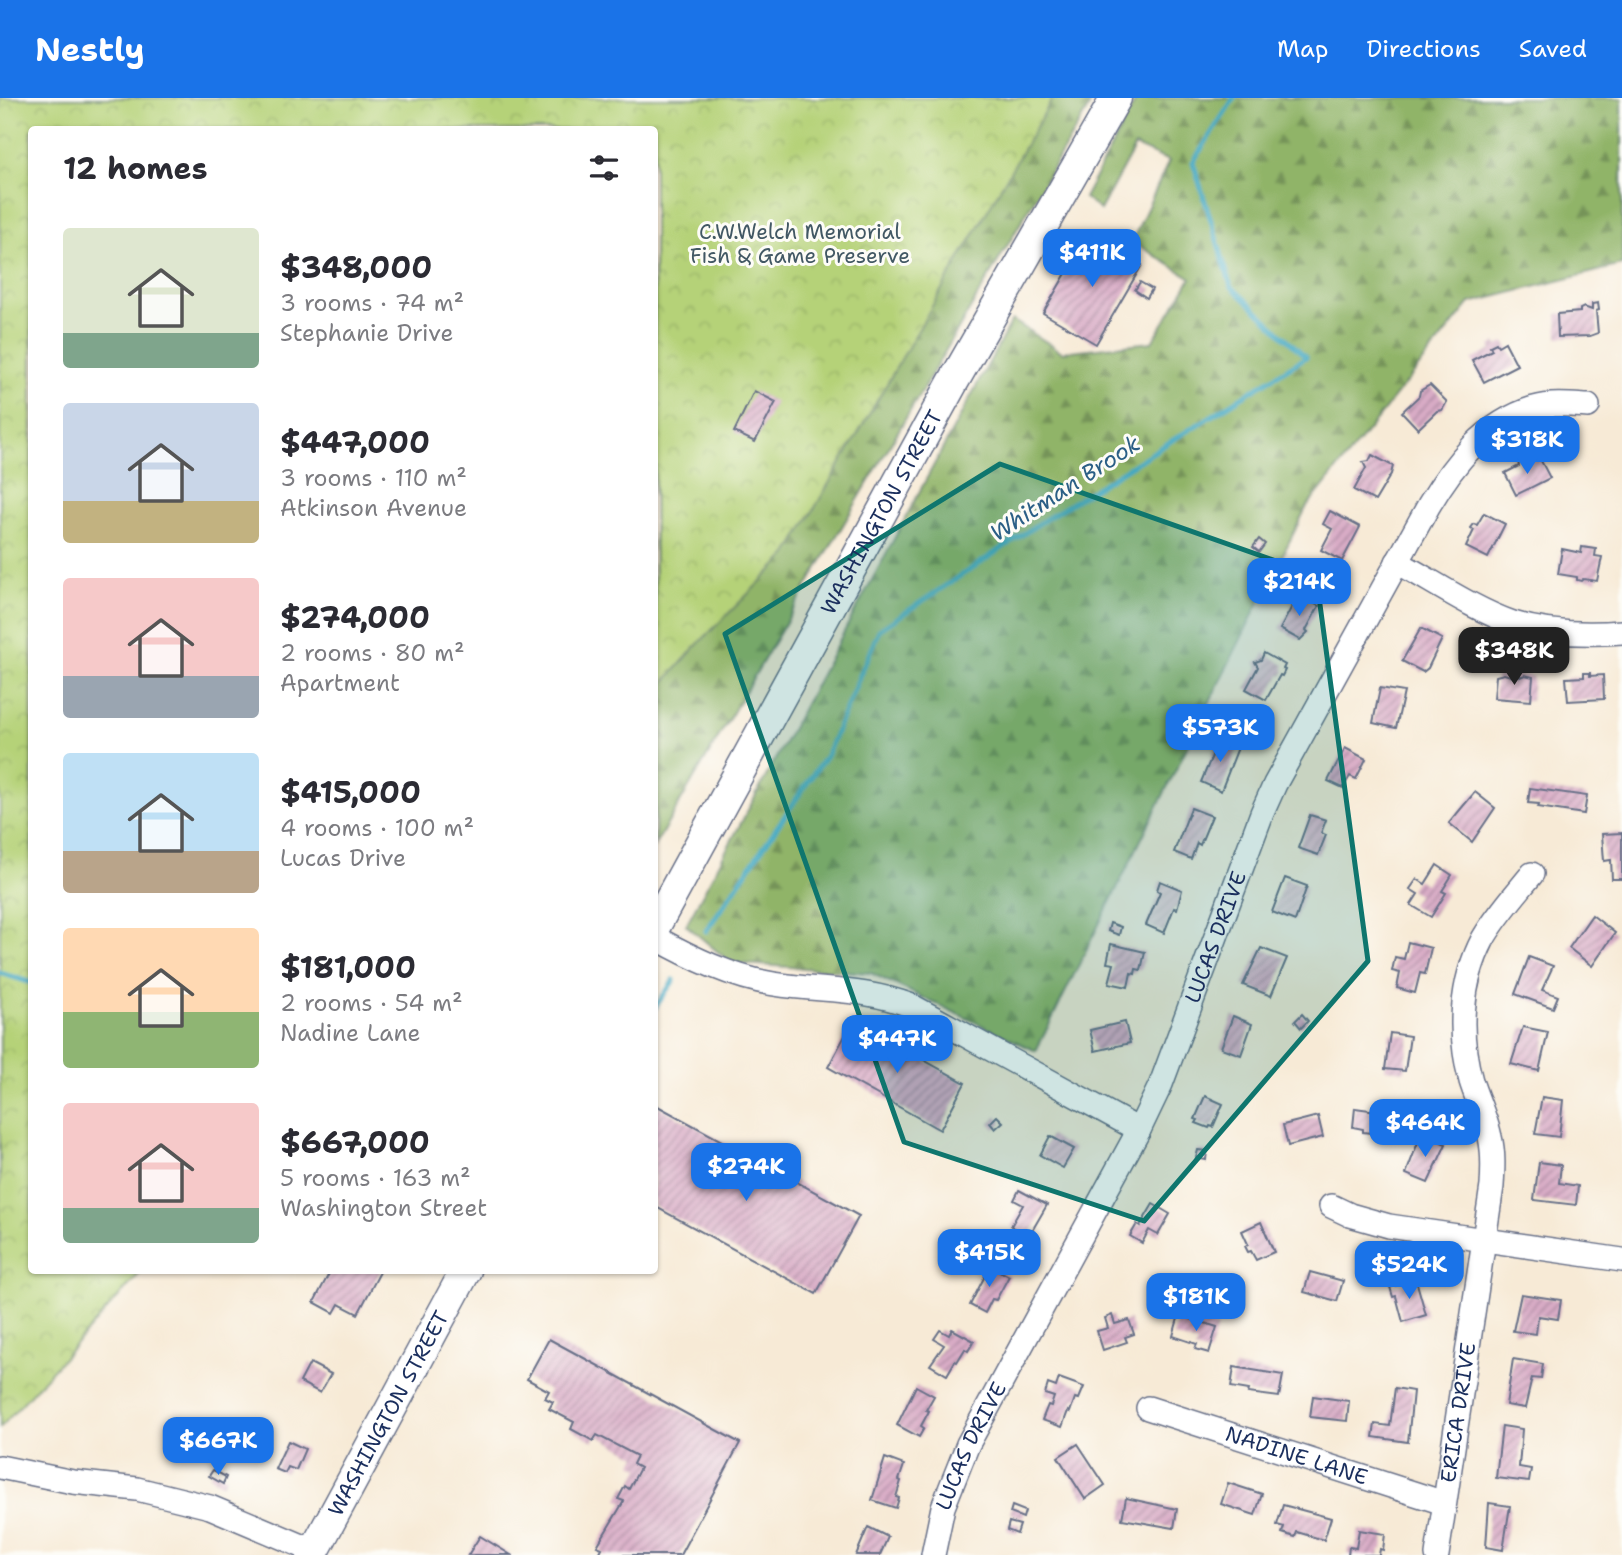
<!DOCTYPE html>
<html lang="en">
<head>
<meta charset="utf-8">
<style>
	body { margin:0; font-family:"Shantell Sans",sans-serif; background:#f7f7f7; color:#2b2b33; height:100vh; display:flex; flex-direction:column; font-size:26px; white-space:nowrap }
	* { box-sizing:border-box; margin:0 }
	p { font-size:23px; color:#7c7c81 }
	.icon { flex:none; width:38px; height:38px; fill:none; stroke:currentColor; stroke-width:2; stroke-linecap:round; stroke-linejoin:round }
	.map { position:relative; flex:1; overflow:hidden }
	.panel { position:absolute; left:28px; top:28px; width:630px; height:1148px; display:flex; flex-direction:column; background:#fff; border-radius:7px; box-shadow:0 2px 5px #0004 }
	.panel>* { flex:none }
	.price { position:absolute; translate:-50% -60px; padding:0 16px; border-radius:14px; background:#1a73e8; color:#fff; font-size:23px; line-height:46px; filter:drop-shadow(0 2px 4px #0008) }
	.price::after { content:''; position:absolute; left:50%; top:42px; width:21px; height:16px; margin-left:-10px; background:inherit; clip-path:polygon(0 0,100% 0,50% 100%) }
	.price.current { background:#222; color:#fff }
	ul { padding:0; list-style:none }
	li { display:flex; align-items:center; gap:21px; height:175px; padding:0 35px }
	li span { display:grid; place-items:center; flex:none; width:196px; height:140px; border-radius:7px; color:#555 }
	li>.icon { margin-inline-start:auto }
	span .icon { width:84px; height:84px; fill:#fffc; stroke-width:1 }
	li b { font-size:30px }
	h2 { display:flex; justify-content:space-between; align-items:center; height:84px; padding:0 35px; font-size:30px }
	header { display:flex; align-items:center; gap:42px; box-sizing:border-box; height:98px; padding:0 35px; background:#1a73e8; color:#fff }
	header strong { font-size:33px }
	nav { display:flex; gap:38px; margin-inline-start:auto; font-size:24px }
	.map>svg:first-child { display:block }
</style>
</head>
<body>
<header>
<strong>Nestly</strong>
<nav><a>Map</a><a>Directions</a><a>Saved</a></nav>
</header>
<div class="map">
<svg width="1622" height="1457" viewBox="0 0 1622 1457">
	<defs>
		<pattern id="forest-firs" width="22" height="20" patternUnits="userSpaceOnUse" patternTransform="scale(1.75)"><rect width="22" height="20" fill="#90b468"/><path d="M5 1l3.5 6h-7zM16 11l3.5 6h-7z" fill="#759359"/></pattern>
		<pattern id="park-crowns" width="20" height="18" patternUnits="userSpaceOnUse" patternTransform="scale(1.75)"><rect width="20" height="18" fill="#b5d278"/><path d="M2 6a3 3 0 1 1 6 0M12 15a3 3 0 1 1 6 0" fill="none" stroke="#9bb56a"/></pattern>
		<pattern id="building-hatch" width="6" height="6" patternUnits="userSpaceOnUse" patternTransform="scale(1.75)"><rect width="6" height="6" fill="#d9acc6"/><path d="M-1 1l2-2M0 6l6-6M5 7l2-2" fill="none" stroke="#af8ca4"/></pattern>
	</defs>
	<rect width="100%" height="100%" fill="#fdfcf7"/>
	<filter id="ink" filterUnits="userSpaceOnUse"><feTurbulence type="fractalNoise" baseFrequency=".0143" numOctaves="2"/><feDisplacementMap in="SourceGraphic" scale="14" xChannelSelector="R" yChannelSelector="G"/><feConvolveMatrix kernelMatrix="1 2 1 2 8 2 1 2 1" color-interpolation-filters="sRGB"/></filter>
	<filter id="wash" filterUnits="userSpaceOnUse"><feTurbulence type="fractalNoise" baseFrequency=".00686" numOctaves="4" result="noise"/><feDisplacementMap in="SourceGraphic" scale="28" xChannelSelector="R" yChannelSelector="G"/><feGaussianBlur stdDeviation="1.57" result="paint"/><feColorMatrix in="noise" values="0 0 0 0 0 0 0 0 0 0 0 0 0 0 0 0 0 1.4 0 .05"/><feComposite in="paint" operator="in"/></filter>
	<g filter="url(#wash)">
		<rect width="100%" height="100%" fill="#f7ead6"/>
		<g fill="url(#forest-firs)" stroke="#567263" stroke-width="2">
			<path d="M 0,0 L 1094,0 L 655,747 L 654,32 L 32,32 L 31,308 Z"/>
			<path d="M 1137,0 L 1622,0 L 1622,167 L 1470,205 L 1306,410 L 1036,953 L 871,875 L 731,865 L 686,827 L 1012,222 L 1062,254 L 1152,244 L 1191,180 L 1132,143 L 1169,63 L 1135,48 L 1100,112 L 1084,100 Z"/>
		</g>
		<path fill="url(#park-crowns)" stroke="#68806b" stroke-width="2" d="M 0,0 L 1053,0 L 788,456 L 697,547 L 655,595 L 654,32 L 32,32 L 32,1172 L 142,1173 L 0,1330 Z"/>
		<g fill="none" stroke-linecap="round" stroke-linejoin="round">
			<g stroke="#42a8c2" stroke-width="5">
				<path d="M 706,833 L 827,656 L 879,532 L 1046,421 L 1306,259 L 1231,188 L 1193,64 L 1234,0"/>
				<path d="M 0,875 L 32,885"/>
				<path d="M 654,911 L 674,882"/>
			</g>
		</g>
		<g id="blocks">
			<g fill="url(#building-hatch)">
				<path d="M 1089,136 L 1142,167 L 1096,246 L 1043,215 Z"/>
				<path d="M 1140,184 L 1152,191 L 1147,200 L 1135,192 Z"/>
				<path d="M 1598,205 L 1599,212 L 1596,213 L 1598,235 L 1590,238 L 1558,239 L 1557,216 L 1580,214 L 1580,211 L 1584,209 L 1592,212 L 1592,206 Z"/>
				<path d="M 1505,244 L 1517,267 L 1484,284 L 1472,262 L 1492,252 L 1490,248 L 1496,245 L 1498,248 Z"/>
				<path d="M 1430,287 L 1447,304 L 1442,312 L 1437,313 L 1418,331 L 1402,314 L 1419,298 L 1420,293 Z"/>
				<path d="M 754,293 L 776,304 L 755,344 L 734,334 Z"/>
				<path d="M 1372,357 L 1393,368 L 1391,376 L 1375,403 L 1354,392 L 1366,370 L 1363,364 L 1369,363 Z"/>
				<path d="M 1539,359 L 1550,380 L 1516,397 L 1505,375 L 1519,368 L 1518,364 L 1523,362 L 1525,366 Z"/>
				<path d="M 1330,413 L 1360,429 L 1342,463 L 1321,452 L 1332,431 L 1323,426 Z"/>
				<path d="M 1484,415 L 1505,426 L 1488,460 L 1466,449 L 1474,432 L 1471,430 L 1474,426 L 1477,427 Z"/>
				<path d="M 1259,441 L 1265,446 L 1259,454 L 1253,449 Z"/>
				<path d="M 1582,449 L 1596,451 L 1595,458 L 1602,459 L 1597,483 L 1583,481 L 1581,483 L 1577,482 L 1577,479 L 1558,476 L 1562,451 L 1581,455 Z"/>
				<path d="M 1298,497 L 1319,508 L 1306,532 L 1308,534 L 1300,542 L 1280,531 Z"/>
				<path d="M 1421,530 L 1442,541 L 1428,570 L 1423,574 L 1402,563 Z"/>
				<path d="M 1264,555 L 1285,567 L 1283,571 L 1285,572 L 1282,578 L 1280,577 L 1266,602 L 1246,591 L 1258,569 L 1255,564 L 1261,562 Z"/>
				<path d="M 1514,575 L 1520,576 L 1520,579 L 1525,577 L 1533,579 L 1531,603 L 1494,600 L 1496,578 L 1504,576 L 1514,579 Z"/>
				<path d="M 1584,575 L 1590,575 L 1590,578 L 1603,577 L 1604,601 L 1568,603 L 1566,580 L 1584,579 Z"/>
				<path d="M 1380,590 L 1404,594 L 1396,630 L 1373,625 Z"/>
				<path d="M 1220,639 L 1239,647 L 1221,693 L 1201,684 Z"/>
				<path d="M 1345,650 L 1366,661 L 1356,681 L 1350,678 L 1343,690 L 1328,683 Z"/>
				<path d="M 1530,690 L 1587,698 L 1584,716 L 1538,709 L 1539,706 L 1528,705 Z"/>
				<path d="M 1475,694 L 1495,710 L 1472,744 L 1449,725 Z"/>
				<path d="M 1191,710 L 1212,718 L 1200,747 L 1197,745 L 1191,761 L 1174,754 Z"/>
				<path d="M 1310,717 L 1326,722 L 1321,735 L 1326,737 L 1318,757 L 1298,750 Z"/>
				<path d="M 1622,735 L 1622,781 L 1612,781 L 1611,762 L 1604,763 L 1602,736 Z"/>
				<path d="M 1437,767 L 1452,777 L 1442,793 L 1446,795 L 1431,819 L 1411,807 L 1418,796 L 1410,791 L 1417,781 L 1425,786 Z"/>
				<path d="M 1285,780 L 1307,788 L 1295,823 L 1272,814 Z"/>
				<path d="M 1160,783 L 1182,792 L 1177,811 L 1174,810 L 1164,835 L 1146,827 L 1160,794 L 1157,792 Z"/>
				<path d="M 1592,817 L 1615,835 L 1592,868 L 1569,850 Z"/>
				<path d="M 1110,825 L 1121,829 L 1119,837 L 1108,833 Z"/>
				<path d="M 1408,844 L 1431,850 L 1425,876 L 1420,875 L 1415,895 L 1397,890 L 1400,875 L 1392,873 L 1395,859 L 1404,861 Z"/>
				<path d="M 1111,846 L 1145,854 L 1141,872 L 1136,871 L 1135,876 L 1131,875 L 1128,889 L 1109,885 L 1114,866 L 1107,865 Z"/>
				<path d="M 1261,850 L 1287,860 L 1271,898 L 1243,887 Z"/>
				<path d="M 1529,859 L 1553,868 L 1542,892 L 1558,898 L 1553,910 L 1515,896 Z"/>
				<path d="M 1302,916 L 1308,923 L 1301,930 L 1295,923 Z"/>
				<path d="M 1233,918 L 1252,926 L 1241,957 L 1221,950 Z"/>
				<path d="M 853,923 L 965,985 L 940,1032 L 828,969 Z"/>
				<path d="M 1125,924 L 1130,945 L 1095,953 L 1090,932 Z"/>
				<path d="M 1523,929 L 1548,934 L 1539,973 L 1511,966 Z"/>
				<path d="M 1390,935 L 1410,938 L 1405,973 L 1385,971 Z"/>
				<path d="M 1205,998 L 1223,1006 L 1213,1029 L 1210,1028 L 1209,1030 L 1196,1025 L 1198,1022 L 1195,1021 Z"/>
				<path d="M 1542,999 L 1563,1002 L 1559,1039 L 1535,1036 Z"/>
				<path d="M 654,1006 L 859,1118 L 816,1196 L 654,1108 Z"/>
				<path d="M 1355,1010 L 1392,1015 L 1390,1037 L 1363,1034 L 1363,1031 L 1353,1029 Z"/>
				<path d="M 997,1018 L 1003,1024 L 995,1031 L 990,1025 Z"/>
				<path d="M 1318,1018 L 1323,1039 L 1288,1048 L 1283,1027 Z"/>
				<path d="M 1050,1038 L 1074,1051 L 1063,1070 L 1040,1057 Z"/>
				<path d="M 1420,1039 L 1431,1043 L 1432,1040 L 1446,1046 L 1428,1085 L 1406,1076 Z"/>
				<path d="M 1198,1052 L 1207,1053 L 1206,1062 L 1196,1060 Z"/>
				<path d="M 1539,1064 L 1561,1067 L 1559,1085 L 1578,1088 L 1576,1107 L 1534,1102 Z"/>
				<path d="M 1019,1092 L 1047,1107 L 1029,1138 L 1011,1128 L 1023,1107 L 1014,1102 Z"/>
				<path d="M 1153,1106 L 1170,1116 L 1158,1137 L 1149,1132 L 1142,1145 L 1130,1138 L 1137,1126 L 1140,1128 Z"/>
				<path d="M 1261,1124 L 1274,1154 L 1256,1162 L 1251,1153 L 1248,1154 L 1245,1148 L 1248,1146 L 1242,1133 Z"/>
				<path d="M 990,1168 L 1009,1178 L 996,1202 L 992,1201 L 985,1215 L 970,1207 Z"/>
				<path d="M 331,1172 L 381,1172 L 358,1216 L 339,1206 L 334,1215 L 314,1204 Z"/>
				<path d="M 1310,1174 L 1343,1183 L 1337,1203 L 1304,1194 Z"/>
				<path d="M 1416,1182 L 1426,1217 L 1403,1224 L 1396,1198 L 1393,1199 L 1390,1189 Z"/>
				<path d="M 1161,1183 L 1173,1188 L 1170,1196 L 1157,1190 Z"/>
				<path d="M 1521,1196 L 1561,1202 L 1558,1221 L 1538,1218 L 1536,1236 L 1513,1233 Z"/>
				<path d="M 1112,1217 L 1115,1226 L 1129,1222 L 1134,1236 L 1125,1239 L 1127,1244 L 1103,1252 L 1097,1233 L 1108,1230 L 1105,1220 Z"/>
				<path d="M 1179,1217 L 1217,1229 L 1209,1255 L 1195,1251 L 1197,1246 L 1173,1238 Z"/>
				<path d="M 952,1231 L 974,1243 L 968,1253 L 965,1251 L 957,1264 L 955,1263 L 947,1277 L 930,1267 L 944,1247 L 934,1241 L 940,1232 L 949,1237 Z"/>
				<path d="M 549,1241 L 740,1345 L 680,1457 L 605,1457 L 600,1454 L 602,1450 L 597,1448 L 624,1403 L 618,1401 L 625,1388 L 629,1391 L 640,1370 L 633,1366 L 637,1358 L 597,1337 L 593,1343 L 571,1331 L 574,1324 L 549,1311 L 553,1304 L 545,1300 L 549,1293 L 527,1281 Z"/>
				<path d="M 1513,1261 L 1543,1266 L 1541,1281 L 1532,1280 L 1525,1310 L 1506,1307 Z"/>
				<path d="M 310,1265 L 331,1276 L 320,1295 L 300,1284 Z"/>
				<path d="M 1234,1269 L 1283,1277 L 1279,1299 L 1248,1295 L 1249,1292 L 1231,1289 Z"/>
				<path d="M 1059,1280 L 1084,1289 L 1079,1301 L 1075,1300 L 1070,1314 L 1068,1313 L 1062,1329 L 1042,1322 L 1048,1307 L 1051,1308 L 1054,1299 L 1045,1296 L 1048,1286 L 1056,1289 Z"/>
				<path d="M 916,1288 L 934,1298 L 926,1312 L 929,1313 L 921,1328 L 924,1330 L 919,1339 L 897,1327 Z"/>
				<path d="M 1395,1290 L 1413,1293 L 1408,1344 L 1373,1339 L 1375,1326 L 1390,1328 Z"/>
				<path d="M 1313,1298 L 1349,1303 L 1347,1323 L 1310,1319 Z"/>
				<path d="M 1502,1328 L 1522,1331 L 1519,1369 L 1531,1371 L 1529,1384 L 1496,1380 Z"/>
				<path d="M 288,1343 L 305,1351 L 296,1372 L 288,1369 L 285,1375 L 275,1371 Z"/>
				<path d="M 1078,1346 L 1105,1387 L 1085,1401 L 1058,1359 Z"/>
				<path d="M 885,1360 L 904,1367 L 899,1382 L 901,1383 L 896,1399 L 899,1400 L 896,1410 L 872,1402 Z"/>
				<path d="M 213,1372 L 226,1379 L 223,1386 L 209,1378 Z"/>
				<path d="M 1228,1385 L 1262,1396 L 1255,1417 L 1221,1406 Z"/>
				<path d="M 1126,1400 L 1177,1411 L 1174,1430 L 1122,1421 Z"/>
				<path d="M 1489,1405 L 1510,1408 L 1503,1452 L 1486,1449 Z"/>
				<path d="M 1283,1407 L 1331,1420 L 1324,1442 L 1297,1434 L 1295,1439 L 1282,1435 L 1284,1429 L 1277,1427 Z"/>
				<path d="M 1012,1408 L 1025,1413 L 1023,1420 L 1010,1415 Z"/>
				<path d="M 1009,1424 L 1020,1427 L 1017,1436 L 1007,1432 Z"/>
				<path d="M 868,1429 L 888,1439 L 880,1457 L 856,1457 Z"/>
				<path d="M 1359,1432 L 1385,1436 L 1383,1452 L 1380,1451 L 1379,1457 L 1348,1457 L 1349,1449 L 1356,1450 Z"/>
				<path d="M 480,1438 L 511,1457 L 468,1457 Z"/>
			</g>
		</g>
	</g>
	<g filter="url(#ink)">
		<use href="#blocks" fill-opacity="0" stroke="#687088" stroke-width="2"/>
		<g fill="none" stroke-linecap="round" stroke-linejoin="round">
			<defs>
				<g id="minor">
					<path d="M 1397,464 C 1434,484 1473,511 1513,525 C 1549,536 1585,537 1622,534"/>
					<path d="M 654,839 C 692,860 731,879 774,886 C 824,894 862,889 912,908 L 1139,1032"/>
					<path d="M 1331,1108 L 1350,1117 L 1389,1128 L 1622,1162"/>
					<path id="s1" d="M 1148,1310 L 1444,1405"/>
					<path d="M 0,1369 L 73,1384 L 137,1391 L 210,1409 L 314,1453"/>
					<path id="s2" d="M 933,1457 L 943,1409 L 968,1346 L 1139,1032 L 1161,986 L 1262,715 L 1275,686 L 1429,407 C 1454,365 1485,325 1534,310 C 1552,305 1571,307 1588,308"/>
					<path id="s3" d="M 1437,1457 L 1492,1088 C 1493,1072 1494,1055 1490,1039 C 1486,1020 1477,1002 1471,983 C 1458,936 1460,885 1483,841 C 1496,818 1515,797 1532,776"/>
				</g>
				<g id="major">
					<path id="s4" d="M 654,830 L 952,286 L 1116,0"/>
					<path id="s5" d="M 312,1457 L 466,1172"/>
				</g>
			</defs>
			<use href="#minor" stroke="#687088" stroke-width="26"/>
			<use href="#major" stroke="#687088" stroke-width="33"/>
			<use href="#minor" stroke="#fff" stroke-width="23"/>
			<use href="#major" stroke="#fff" stroke-width="30"/>
		</g>
	</g>
	<path fill="#0f766e" fill-opacity="0.2" stroke="#0f766e" stroke-width="5" stroke-linejoin="round" d="M 1000,366 L 1316,477 L 1368,863 L 1144,1123 L 904,1044 L 725,536 Z"/>
	<g text-anchor="middle" dominant-baseline="central" stroke-width="6" stroke-linejoin="round" paint-order="stroke">
		<g font-size="21" fill="#425864" stroke="#fdfcf7">
			<text x="800" y="134">C.W.Welch Memorial<tspan x="800" dy="24">Fish &amp; Game Preserve</tspan></text>
		</g>
		<g font-size="21" fill="#1b2f5e" stroke="#fdfcf7">
			<text stroke="none"><textPath href="#s4" startOffset="474">WASHINGTON STREET</textPath></text>
			<text stroke="none"><textPath href="#s2" startOffset="682">LUCAS DRIVE</textPath></text>
			<text stroke="none"><textPath href="#s3" startOffset="144">ERICA DRIVE</textPath></text>
			<text stroke="none"><textPath href="#s5" startOffset="161">WASHINGTON STREET</textPath></text>
			<text stroke="none"><textPath href="#s2" startOffset="116">LUCAS DRIVE</textPath></text>
			<text stroke="none"><textPath href="#s1" startOffset="156">NADINE LANE</textPath></text>
		</g>
		<g font-size="23" font-style="italic" fill="#2b5f86" stroke="#fdfcf7">
			<text transform="translate(1065 390) rotate(-33)">Whitman Brook</text>
		</g>
	</g>
</svg>
<b class="price" style="left:1092px;top:191px">$411K</b>
<b class="price" style="left:1527px;top:378px">$318K</b>
<b class="price" style="left:1299px;top:520px">$214K</b>
<b class="price current" style="left:1514px;top:589px">$348K</b>
<b class="price" style="left:1220px;top:666px">$573K</b>
<b class="price" style="left:897px;top:977px">$447K</b>
<b class="price" style="left:1425px;top:1061px">$464K</b>
<b class="price" style="left:746px;top:1105px">$274K</b>
<b class="price" style="left:989px;top:1191px">$415K</b>
<b class="price" style="left:1409px;top:1203px">$524K</b>
<b class="price" style="left:1196px;top:1235px">$181K</b>
<b class="price" style="left:218px;top:1379px">$667K</b>
<section class="panel">
<h2>12 homes<svg class="icon" aria-label="filters" viewBox="0 0 24 24"><path d="M4 7h16M4 17h16"/><circle cx="9" cy="7" r="2"/><circle cx="15" cy="17" r="2"/></svg></h2>
<ul>
<li><span style="background:linear-gradient(#dfe7d0 75%,#7fa58c 0)"><svg class="icon" aria-label="home" viewBox="0 0 24 24"><path d="M3 11l9-7 9 7M6 9v11h12V9"/></svg></span><div><b>$348,000</b><p>3 rooms · 74 m²</p><p>Stephanie Drive</p></div></li>
<li><span style="background:linear-gradient(#c9d6e8 70%,#c2b280 0)"><svg class="icon" aria-label="home" viewBox="0 0 24 24"><path d="M3 11l9-7 9 7M6 9v11h12V9"/></svg></span><div><b>$447,000</b><p>3 rooms · 110 m²</p><p>Atkinson Avenue</p></div></li>
<li><span style="background:linear-gradient(#f6c9c9 70%,#9aa5b1 0)"><svg class="icon" aria-label="home" viewBox="0 0 24 24"><path d="M3 11l9-7 9 7M6 9v11h12V9"/></svg></span><div><b>$274,000</b><p>2 rooms · 80 m²</p><p>Apartment</p></div></li>
<li><span style="background:linear-gradient(#bfe0f5 70%,#b9a48a 0)"><svg class="icon" aria-label="home" viewBox="0 0 24 24"><path d="M3 11l9-7 9 7M6 9v11h12V9"/></svg></span><div><b>$415,000</b><p>4 rooms · 100 m²</p><p>Lucas Drive</p></div></li>
<li><span style="background:linear-gradient(#ffd9b3 60%,#8fb573 0)"><svg class="icon" aria-label="home" viewBox="0 0 24 24"><path d="M3 11l9-7 9 7M6 9v11h12V9"/></svg></span><div><b>$181,000</b><p>2 rooms · 54 m²</p><p>Nadine Lane</p></div></li>
<li><span style="background:linear-gradient(#f6c9c9 75%,#7fa58c 0)"><svg class="icon" aria-label="home" viewBox="0 0 24 24"><path d="M3 11l9-7 9 7M6 9v11h12V9"/></svg></span><div><b>$667,000</b><p>5 rooms · 163 m²</p><p>Washington Street</p></div></li>
</ul>
</section>
</div>
</body>
</html>
